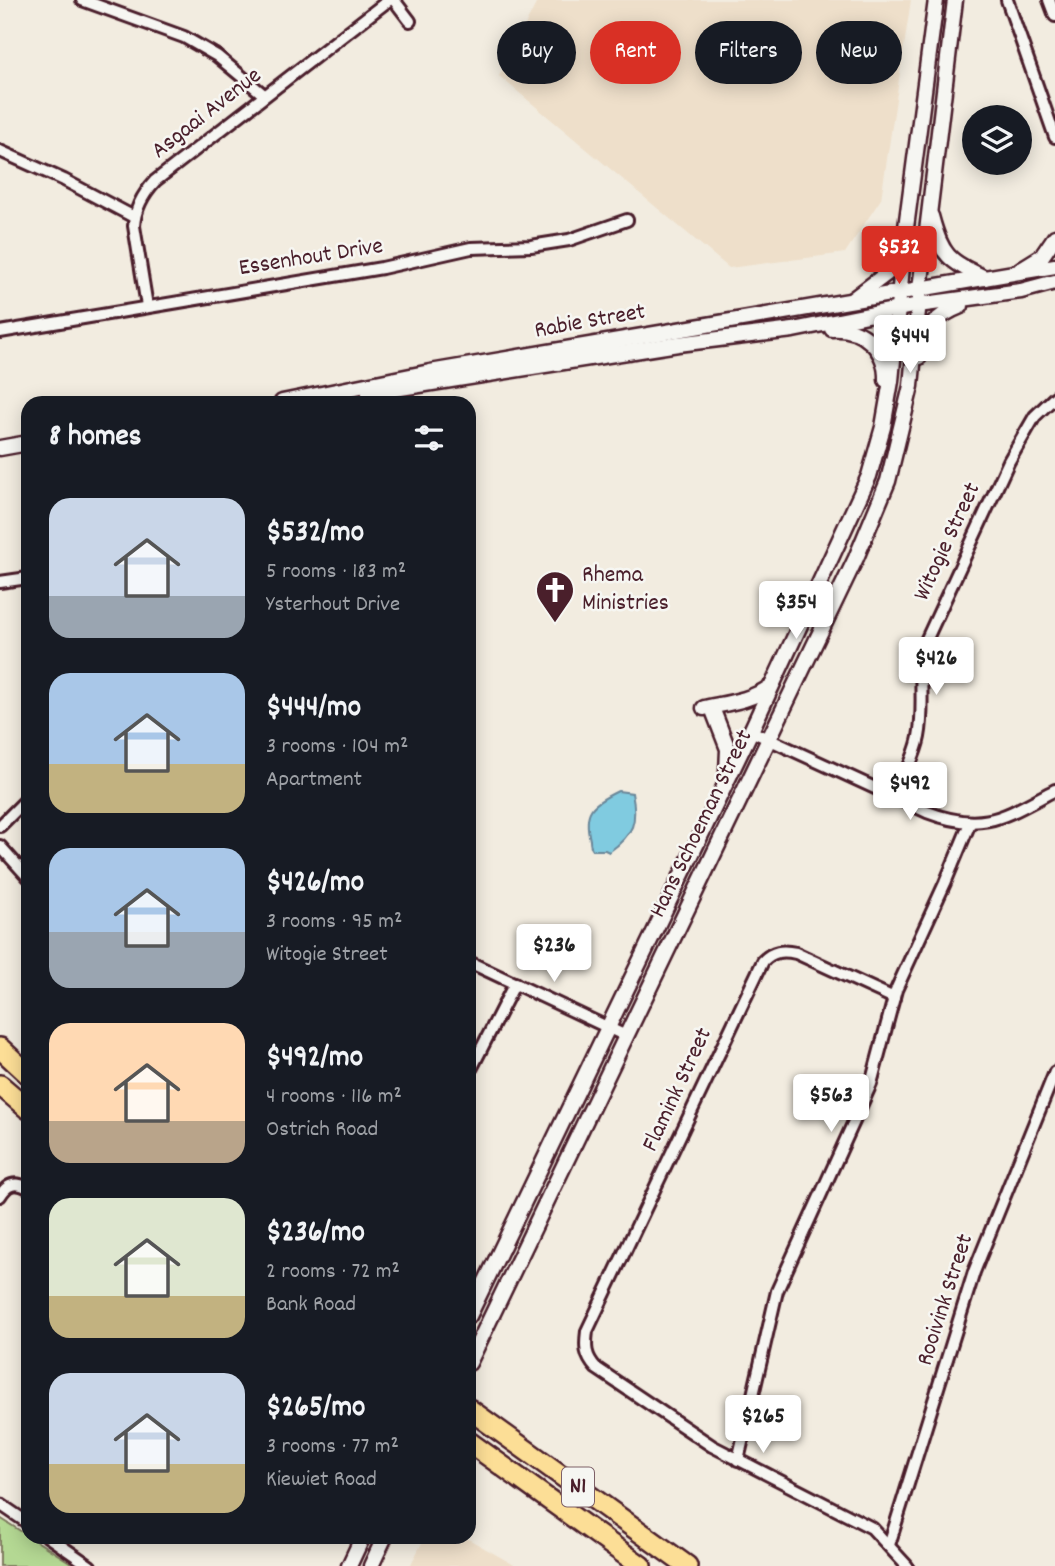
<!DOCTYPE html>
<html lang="en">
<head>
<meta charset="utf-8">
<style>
	body { margin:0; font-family:Dekko,sans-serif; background:#20242c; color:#f1f3f6; height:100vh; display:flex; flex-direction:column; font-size:26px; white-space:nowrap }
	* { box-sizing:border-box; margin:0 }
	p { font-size:23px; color:#9ea1a6 }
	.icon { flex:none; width:38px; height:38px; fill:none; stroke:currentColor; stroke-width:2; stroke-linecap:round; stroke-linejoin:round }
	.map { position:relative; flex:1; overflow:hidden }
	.details { position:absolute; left:21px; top:396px; width:455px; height:1148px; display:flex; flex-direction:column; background:#171b24; border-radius:21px; box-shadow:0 4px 18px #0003 }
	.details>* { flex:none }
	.banner { position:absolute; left:497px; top:21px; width:452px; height:63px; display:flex; gap:14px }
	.fabs { position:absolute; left:962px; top:105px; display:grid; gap:14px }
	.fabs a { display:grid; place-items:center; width:70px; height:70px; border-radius:50%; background:#171b24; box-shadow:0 4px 18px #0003; font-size:35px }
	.price { position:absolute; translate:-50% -60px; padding:0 16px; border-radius:7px; background:#fff; color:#222; font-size:23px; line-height:46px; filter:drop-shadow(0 2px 4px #0008) }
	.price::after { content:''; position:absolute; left:50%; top:42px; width:21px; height:16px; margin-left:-10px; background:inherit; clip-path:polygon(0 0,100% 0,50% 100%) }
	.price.current { background:#d93025; color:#fff }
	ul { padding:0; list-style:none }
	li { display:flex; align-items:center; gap:21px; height:175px; padding:0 28px }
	li span { display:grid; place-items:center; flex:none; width:196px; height:140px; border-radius:21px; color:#555 }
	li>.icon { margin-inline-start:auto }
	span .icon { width:84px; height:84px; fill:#fffc; stroke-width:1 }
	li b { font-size:30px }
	h2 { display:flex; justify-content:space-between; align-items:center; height:84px; padding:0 28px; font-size:30px }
	.chip { padding:0 24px; border-radius:32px; background:#171b24; box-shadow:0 4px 18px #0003; font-size:24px; line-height:63px }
	.chip.current { background:#d93025; color:#fff }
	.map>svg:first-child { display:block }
</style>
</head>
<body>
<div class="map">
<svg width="1055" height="1566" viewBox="0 0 1055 1566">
	<rect width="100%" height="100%" fill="#f2ece0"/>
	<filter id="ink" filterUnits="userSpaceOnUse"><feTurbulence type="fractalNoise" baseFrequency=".0143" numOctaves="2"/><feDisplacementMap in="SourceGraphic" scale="14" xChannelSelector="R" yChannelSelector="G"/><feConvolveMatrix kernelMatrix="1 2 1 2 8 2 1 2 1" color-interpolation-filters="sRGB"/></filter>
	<g filter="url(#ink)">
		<g fill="#eedfca">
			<path d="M 538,0 L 911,0 L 881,199 L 845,253 L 729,268 L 499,76 Z"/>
			<path d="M 425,1537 L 465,1537 L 516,1566 L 410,1566 Z"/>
		</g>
		<path fill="#b4d893" stroke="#7f7c5f" stroke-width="2" d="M 0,1518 L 76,1566 L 0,1566 Z"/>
		<path fill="#80cbe0" stroke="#6a8698" stroke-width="2" d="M 618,791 L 632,793 C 638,822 634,834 609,852 L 605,850 L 593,850 C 590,847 590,844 590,840 C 583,811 591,804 618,791 Z"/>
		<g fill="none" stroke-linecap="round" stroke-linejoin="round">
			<defs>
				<g id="street">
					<path d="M 82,0 L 184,37 L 217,56 L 264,95"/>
					<path d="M 394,0 L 410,21"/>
					<path d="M 1007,0 L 1055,137"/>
					<path d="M 1049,0 L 1055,16"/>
					<path d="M 0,151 L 64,180 L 134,217"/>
					<path d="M 147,306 L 134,226 C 135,208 143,194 155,181 L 389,0"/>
					<path d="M 0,332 L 382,268 L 471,248 L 531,246 L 569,240 L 627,220"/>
					<path d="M 0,582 L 28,578"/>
					<path d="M 751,731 L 927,812 C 984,834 1005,816 1055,790"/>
					<path d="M 895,798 C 903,778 915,758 919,737 C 925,707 918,676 924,645 L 1009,461 L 1035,416 L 1055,397"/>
					<path d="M 0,826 L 28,798"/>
					<path d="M 0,846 L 28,877"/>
					<path d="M 469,962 L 626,1036"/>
					<path d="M 894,998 L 796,953 C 782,950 773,951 763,961 L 587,1331 C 585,1347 585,1356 596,1368 L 712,1446 L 872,1528 L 907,1566"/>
					<path d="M 469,1073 L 515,983"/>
					<path d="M 0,1196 C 7,1184 15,1181 28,1188"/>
					<path d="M 738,1460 L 777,1291 L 871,1084 L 896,990 L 945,883 L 970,823"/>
					<path d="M 0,1504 L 28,1523"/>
					<path d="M 47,1536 L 90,1566"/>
					<path d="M 889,1545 L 974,1272 L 1055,1072"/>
				</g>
				<g id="secondary">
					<path d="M 931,216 C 942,257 948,260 985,278"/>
					<path d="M 1021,269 L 1042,256 L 1055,237"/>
					<path d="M 853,299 L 886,274 L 900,249"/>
					<path d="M 832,329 C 863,327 887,349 886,380"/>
					<path d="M 919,357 C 927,328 933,317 961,306"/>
					<path d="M 369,393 L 678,344 L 793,330 L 918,305 L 1021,291 L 1055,282"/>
					<path d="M 282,402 L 430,372 L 1055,266"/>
					<path d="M 0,448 L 28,443"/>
					<path d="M 704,708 C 727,703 750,701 770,687"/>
					<path d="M 714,713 L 728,749 L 727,772"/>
					<path d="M 469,1316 L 751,731 L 869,476 L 883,427 L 891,381 L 905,235 L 936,0"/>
					<path d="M 469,1363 L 856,558 L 888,481 L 911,386 L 920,289 L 955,0"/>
					<path d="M 349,1566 L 363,1536"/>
					<path d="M 371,1566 L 385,1536"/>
				</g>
				<g id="highway">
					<path d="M 0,1048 L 28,1074"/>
					<path d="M 0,1085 L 28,1109"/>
					<path d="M 469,1409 L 687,1566"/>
					<path d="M 469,1442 L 641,1566"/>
				</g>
			</defs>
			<use href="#street" stroke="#4a1f2b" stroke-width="16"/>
			<use href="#secondary" stroke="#4a1f2b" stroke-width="19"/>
			<use href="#highway" stroke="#4a1f2b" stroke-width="24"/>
			<use href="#street" stroke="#f6f6f2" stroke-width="10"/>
			<use href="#secondary" stroke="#f6f6f2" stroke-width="14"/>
			<use href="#highway" stroke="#fcde96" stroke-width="19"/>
		</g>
	</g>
	<defs>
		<symbol id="church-pin" viewBox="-11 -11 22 30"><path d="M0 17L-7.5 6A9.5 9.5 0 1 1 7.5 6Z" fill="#4a1f2b" stroke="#f6f6f2"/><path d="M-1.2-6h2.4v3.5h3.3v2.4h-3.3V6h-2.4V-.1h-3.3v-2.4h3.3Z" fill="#fff"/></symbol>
	</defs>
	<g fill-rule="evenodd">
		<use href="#church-pin" x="533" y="568" width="44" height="60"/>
	</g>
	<g text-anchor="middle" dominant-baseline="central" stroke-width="5" stroke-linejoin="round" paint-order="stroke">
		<rect fill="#f6f6f2" stroke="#7e6067" stroke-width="2" x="562" y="1467.5" width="32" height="39" rx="5"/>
		<g font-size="23" font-weight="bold" fill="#4a1f2b">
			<text x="578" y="1487">N1</text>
		</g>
		<g font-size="24" fill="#4a1f2b" stroke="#f6f6f2">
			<text transform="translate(207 114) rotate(-38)">Asgaai Avenue</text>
			<text transform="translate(311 258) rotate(-9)">Essenhout Drive</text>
			<text transform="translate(590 322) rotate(-10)">Rabie Street</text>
			<text transform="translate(948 542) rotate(-65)">Witogie Street</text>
			<text transform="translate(702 824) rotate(-64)">Hans Schoeman Street</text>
			<text transform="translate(678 1090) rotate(-65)">Flamink Street</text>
			<text transform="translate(946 1300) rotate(-72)">Rooivink Street</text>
		</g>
		<g font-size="24" fill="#4a1f2b" stroke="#f6f6f2" text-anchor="start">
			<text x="582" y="576">Rhema<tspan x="582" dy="28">Ministries</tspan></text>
		</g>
	</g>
</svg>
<div class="fabs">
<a><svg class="icon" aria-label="layers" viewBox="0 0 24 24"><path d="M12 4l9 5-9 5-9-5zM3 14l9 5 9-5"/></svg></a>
</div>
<b class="price current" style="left:899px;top:286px">$532</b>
<b class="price" style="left:910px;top:375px">$444</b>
<b class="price" style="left:796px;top:641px">$354</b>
<b class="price" style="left:936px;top:697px">$426</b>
<b class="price" style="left:910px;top:822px">$492</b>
<b class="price" style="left:554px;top:984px">$236</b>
<b class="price" style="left:831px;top:1134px">$563</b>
<b class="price" style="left:763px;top:1455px">$265</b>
<div class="banner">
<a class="chip">Buy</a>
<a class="chip current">Rent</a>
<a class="chip">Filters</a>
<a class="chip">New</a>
</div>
<section class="details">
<h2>8 homes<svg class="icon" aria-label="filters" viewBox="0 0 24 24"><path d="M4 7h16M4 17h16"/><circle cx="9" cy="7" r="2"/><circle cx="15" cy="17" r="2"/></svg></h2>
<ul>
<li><span style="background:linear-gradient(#c9d6e8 70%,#9aa5b1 0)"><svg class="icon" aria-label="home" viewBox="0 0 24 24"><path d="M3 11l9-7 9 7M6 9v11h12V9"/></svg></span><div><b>$532/mo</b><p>5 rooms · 183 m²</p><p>Ysterhout Drive</p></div></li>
<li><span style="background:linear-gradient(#a9c7e8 65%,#c2b280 0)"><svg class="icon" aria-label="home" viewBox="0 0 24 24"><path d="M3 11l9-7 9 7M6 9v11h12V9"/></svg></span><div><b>$444/mo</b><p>3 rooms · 104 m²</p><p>Apartment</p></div></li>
<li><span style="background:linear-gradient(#a9c7e8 60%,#9aa5b1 0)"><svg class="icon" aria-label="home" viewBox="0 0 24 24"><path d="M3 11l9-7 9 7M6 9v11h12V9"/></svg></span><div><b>$426/mo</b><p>3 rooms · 95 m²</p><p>Witogie Street</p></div></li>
<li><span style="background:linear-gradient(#ffd9b3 70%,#b9a48a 0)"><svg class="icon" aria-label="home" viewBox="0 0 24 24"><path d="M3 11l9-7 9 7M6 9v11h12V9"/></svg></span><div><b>$492/mo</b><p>4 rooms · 116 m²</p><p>Ostrich Road</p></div></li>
<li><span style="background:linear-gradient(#dfe7d0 70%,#c2b280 0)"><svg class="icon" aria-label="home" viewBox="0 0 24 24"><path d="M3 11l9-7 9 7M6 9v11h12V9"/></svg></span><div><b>$236/mo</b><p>2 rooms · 72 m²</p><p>Bank Road</p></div></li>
<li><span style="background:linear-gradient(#c9d6e8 65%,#c2b280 0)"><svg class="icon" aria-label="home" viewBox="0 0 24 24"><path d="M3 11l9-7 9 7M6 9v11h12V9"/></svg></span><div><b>$265/mo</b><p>3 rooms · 77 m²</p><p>Kiewiet Road</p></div></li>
</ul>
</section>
</div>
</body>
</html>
